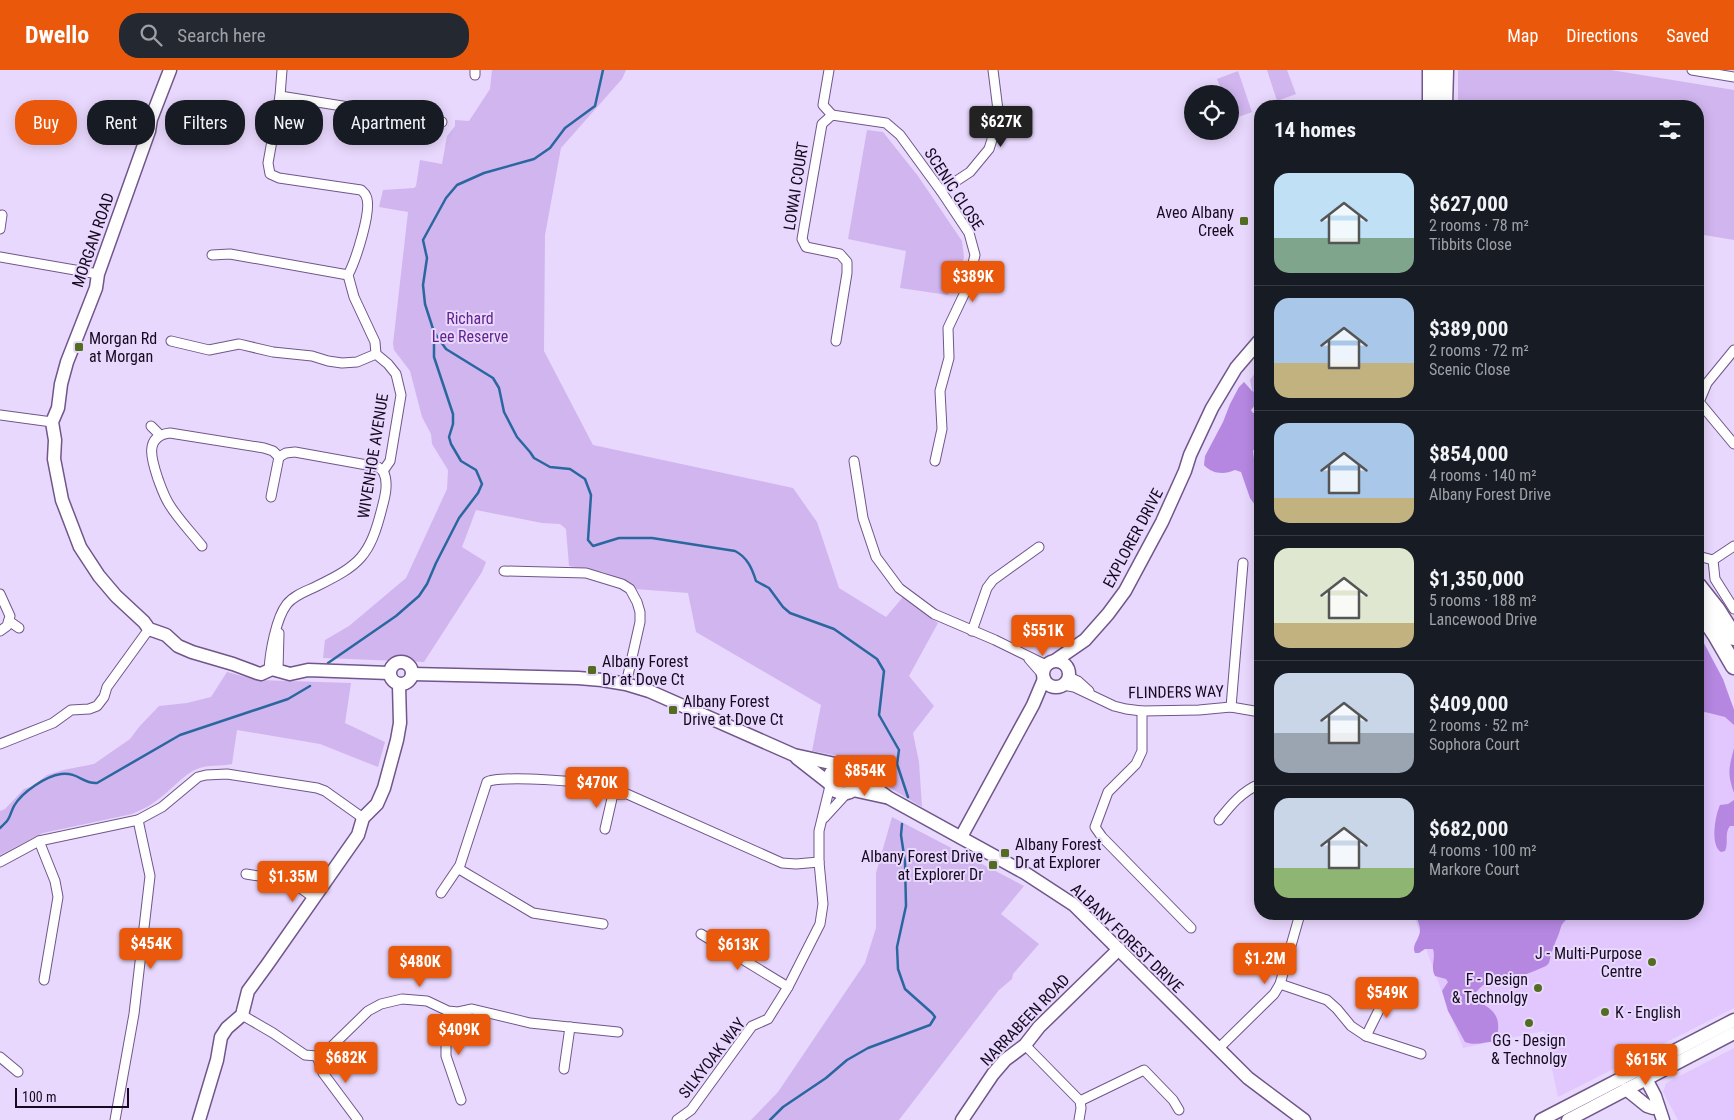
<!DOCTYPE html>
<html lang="en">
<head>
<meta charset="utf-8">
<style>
	body { margin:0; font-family:"Roboto Condensed",sans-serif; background:#242831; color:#f1f3f6; height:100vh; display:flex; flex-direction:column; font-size:19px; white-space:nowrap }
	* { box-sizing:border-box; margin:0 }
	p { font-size:16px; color:#9ea1a6 }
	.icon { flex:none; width:28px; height:28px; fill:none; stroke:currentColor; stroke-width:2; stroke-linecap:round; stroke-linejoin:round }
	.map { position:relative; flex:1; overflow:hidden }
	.details { position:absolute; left:1254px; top:30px; width:450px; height:820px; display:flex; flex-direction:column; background:#171b24; border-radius:20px; box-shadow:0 2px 12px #0003 }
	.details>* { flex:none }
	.top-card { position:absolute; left:15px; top:30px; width:475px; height:45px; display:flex; gap:10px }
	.buttons { position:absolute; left:1184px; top:15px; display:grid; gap:10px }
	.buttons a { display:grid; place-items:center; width:55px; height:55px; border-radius:50%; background:#171b24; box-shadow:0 2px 12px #0003; font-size:25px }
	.scale { position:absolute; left:15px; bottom:12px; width:114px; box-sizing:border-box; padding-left:5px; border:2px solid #150a1f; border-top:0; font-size:14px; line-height:18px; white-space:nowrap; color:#150a1f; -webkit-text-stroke:4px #e9d8fd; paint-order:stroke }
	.price { position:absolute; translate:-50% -42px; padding:0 11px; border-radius:5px; background:#ea580c; color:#fff; font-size:16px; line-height:32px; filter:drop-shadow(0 1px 2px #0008) }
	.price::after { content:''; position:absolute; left:50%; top:30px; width:15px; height:11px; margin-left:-8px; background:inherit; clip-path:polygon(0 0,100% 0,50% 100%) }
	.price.active { background:#222; color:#fff }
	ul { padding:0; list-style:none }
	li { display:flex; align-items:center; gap:15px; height:125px; padding:0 20px }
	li+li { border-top:1px solid #363941 }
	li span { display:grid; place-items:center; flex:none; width:140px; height:100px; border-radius:15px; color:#555 }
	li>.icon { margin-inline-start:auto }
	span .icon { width:60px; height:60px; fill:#fffc; stroke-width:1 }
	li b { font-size:21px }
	h2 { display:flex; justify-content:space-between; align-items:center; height:60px; padding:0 20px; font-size:21px }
	.tag { padding:0 18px; border-radius:20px; background:#171b24; box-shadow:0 2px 12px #0003; font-size:18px; line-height:45px }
	.tag.active { background:#ea580c; color:#fff }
	header { display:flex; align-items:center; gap:30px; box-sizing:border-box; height:70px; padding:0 25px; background:#ea580c; color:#fff }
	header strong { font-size:24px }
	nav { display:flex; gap:28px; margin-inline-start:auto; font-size:18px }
	.search { width:350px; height:45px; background:#242831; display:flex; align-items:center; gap:12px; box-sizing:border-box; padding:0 18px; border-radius:20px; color:#9ea1a6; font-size:19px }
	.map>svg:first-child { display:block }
</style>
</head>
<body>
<header>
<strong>Dwello</strong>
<div class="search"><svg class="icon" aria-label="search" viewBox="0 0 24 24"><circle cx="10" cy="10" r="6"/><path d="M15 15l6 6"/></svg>Search here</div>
<nav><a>Map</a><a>Directions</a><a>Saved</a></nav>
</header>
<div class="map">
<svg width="1734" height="1050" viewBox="0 0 1734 1050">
	<rect width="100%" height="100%" fill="#e9d8fd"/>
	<g fill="#e1c7fd">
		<path d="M 1698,569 L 1707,583 L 1734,637 L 1734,938 L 1558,1027 L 1544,961 L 1463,978 L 1413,844 L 1698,844 Z"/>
		<path d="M 1734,978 L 1734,1050 L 1678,1050 L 1663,1022 L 1666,1013 Z"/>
	</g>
	<g fill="#d1b5ef">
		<path d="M 492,0 L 626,0 L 622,9 L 561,78 L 545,165 L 544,281 L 593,375 L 793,418 L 817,452 L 839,518 L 886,547 L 903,527 L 938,553 L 909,606 L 934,636 L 913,663 L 919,692 L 922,737 L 867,704 L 850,688 L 812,681 L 821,635 L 696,562 L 688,523 L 635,519 L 625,511 L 603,502 L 569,496 L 566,459 L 560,454 L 542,453 L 476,440 L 462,477 L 486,492 L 482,502 L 424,592 L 323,588 L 325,570 L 349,556 L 406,508 L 447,419 L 448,400 L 432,374 L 431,364 L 422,347 L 410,301 L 394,280 L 393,274 L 408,142 L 379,137 L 383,120 L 414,118 L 416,116 L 420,90 L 442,94 L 447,66 L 455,56 L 455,50 L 469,51 L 490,19 Z"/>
		<path d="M 1267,0 L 1287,0 L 1296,24 L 1277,31 Z"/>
		<path d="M 1458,0 L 1611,0 L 1734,20 L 1734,170 L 1698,164 L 1698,36 L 1458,36 Z"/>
		<path d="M 1238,1 L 1252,42 L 1233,49 L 1230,42 L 1230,24 L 1223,24 L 1217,9 Z"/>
		<path d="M 867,60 L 883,62 L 918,106 L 962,171 L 964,187 L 958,207 L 948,225 L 900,218 L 906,181 L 848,169 Z"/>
		<path d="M 1260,296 L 1260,357 L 1250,310 Z"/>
		<path d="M 227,602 L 257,610 L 351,613 L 345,653 L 385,672 L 378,697 L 320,674 L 237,660 L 232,694 C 220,697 209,694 197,699 C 183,705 172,719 160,728 C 151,735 142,740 132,744 L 43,763 L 0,785 L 0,741 L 5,739 L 24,719 L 33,716 L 47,705 L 63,700 L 94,694 L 130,669 L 139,657 L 159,636 L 187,633 L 211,627 Z"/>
		<path d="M 892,747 L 1024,816 L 1001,844 L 1039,874 L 1013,904 L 1012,909 L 999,920 L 899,1050 L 751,1050 L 778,1022 L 865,893 L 876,858 L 876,803 Z"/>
	</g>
	<g fill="#b587e1">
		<path d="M 1244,312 L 1252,321 L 1256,323 C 1259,330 1256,334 1251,340 L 1253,343 L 1257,343 C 1261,349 1262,362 1260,369 C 1259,373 1255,377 1253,381 L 1254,389 L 1260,390 L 1260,442 L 1250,428 L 1241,402 L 1235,400 C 1224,405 1212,404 1204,395 L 1205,386 L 1223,352 L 1230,334 L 1239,317 Z"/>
		<path d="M 1698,562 L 1723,609 L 1734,640 L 1734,655 L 1725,647 L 1705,642 L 1702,644 L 1698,665 Z"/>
		<path d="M 1698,672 L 1704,699 L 1703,703 L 1698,706 Z"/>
		<path d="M 1734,678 L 1734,723 C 1727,703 1729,698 1734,678 Z"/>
		<path d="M 1734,730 L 1734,756 L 1730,756 C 1724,763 1729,773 1725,781 L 1721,782 C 1710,775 1715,746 1720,735 L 1728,734 Z"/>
		<path d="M 1415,844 L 1568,844 L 1568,848 C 1559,856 1562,857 1558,866 C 1554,875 1551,883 1549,893 L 1546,896 C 1525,905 1506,913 1483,915 L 1475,923 L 1475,930 C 1496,940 1502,948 1496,971 C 1486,972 1474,976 1465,972 L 1448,941 L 1442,921 L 1448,912 L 1446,909 L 1435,906 C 1430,897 1436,889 1433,879 L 1425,879 L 1419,883 L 1415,883 C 1411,875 1420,869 1420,860 C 1420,855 1417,849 1415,844 Z"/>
	</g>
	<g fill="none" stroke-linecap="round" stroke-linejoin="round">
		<g stroke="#2b679f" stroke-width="2.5">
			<path d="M 603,0 L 595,36 L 565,58 L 550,78 L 534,89 L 484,103 L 457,115 L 446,128 L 423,170 L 427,188 L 423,215 L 425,234 L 434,262 L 446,279 L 493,308 L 499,318 L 504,342 L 517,367 L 530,382 L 534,388 L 550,397 L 570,399 L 585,409 L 591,425 L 588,470 L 593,476 L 619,468 L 652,468 L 735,481 C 747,487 752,498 756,511 L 769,518 L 783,537 L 790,543 L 834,559 L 877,589 L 884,601 L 879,645 L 899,680 L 897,694 L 908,727"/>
			<path d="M 328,593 L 396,546 L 419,526 L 427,514 L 436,493 L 459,448 L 478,423 L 482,414 L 476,400 L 461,391 L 451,374 L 449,367 L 453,354 L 453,344 L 434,287 L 434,263"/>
			<path d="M 0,758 C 12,747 8,748 14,736 C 22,722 46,706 61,704 C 79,702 82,714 97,713 L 180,665 L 288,629 L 310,616"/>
			<path d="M 770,1050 L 783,1037 L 826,1008 L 847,990 L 868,978 L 930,955 L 935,947 L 932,943 L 905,919 L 898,899 L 897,877 L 906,836 L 905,792 L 901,765 L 902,754"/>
		</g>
		<defs>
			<g id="street">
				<path d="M 282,0 L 280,26 L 268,93 L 270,104 L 279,108 L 361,120 C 363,122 365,123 366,126 C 373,139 355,192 348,205 L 354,227 L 375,272 L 376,284 L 388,294 L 396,304 L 401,325 L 390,391 L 383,401"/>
				<path d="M 829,0 L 823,35 L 832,45"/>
				<path d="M 1692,0 L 1734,7"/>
				<path d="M 475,5 L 475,0"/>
				<path d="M 280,26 L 442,52"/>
				<path d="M 941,121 L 970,102 L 989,79 L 999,48 L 993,0"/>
				<path d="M 0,159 L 2,145"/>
				<path d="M 212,185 L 230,184 L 348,205"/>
				<path d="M 0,187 L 98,204"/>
				<path d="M 171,271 L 209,280 L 239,274 L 273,282 L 312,286 L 328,291 L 342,293 L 357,292 L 376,284"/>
				<path d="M 836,271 L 847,203 L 847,192 L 840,184 L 806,177 L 802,169 L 822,54 L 832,45 L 886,53 L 900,65 L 941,121 L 969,163 L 975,185 L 967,218 L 948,258 L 949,288 L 940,321 L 942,359 L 935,391"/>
				<path d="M 1734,280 L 1707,313 L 1699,332 L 1734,374"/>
				<path d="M 0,345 L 52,352"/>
				<path d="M 151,356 L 160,365"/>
				<path d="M 854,391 L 863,448 L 876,487 L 899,518 L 934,544 L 995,570 L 1046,595"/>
				<path d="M 271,427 L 279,387"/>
				<path d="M 202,476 C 191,462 178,449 169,434 C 164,426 161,417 158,409 C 152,391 143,366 170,363 L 264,378 L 273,381 L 279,387 L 286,383 L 295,382 L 378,397 L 383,401"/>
				<path d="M 1698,486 L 1713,490 L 1734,476"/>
				<path d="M 1713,490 L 1715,509 L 1734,539"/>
				<path d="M 504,501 L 586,503 L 622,514 L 630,519 L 637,532 L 640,542 L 640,552 L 626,614"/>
				<path d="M 0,524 L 10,546 L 7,556 L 0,561"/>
				<path d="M 9,551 L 19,558"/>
				<path d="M 972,561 L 987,518 L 993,510 L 1039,477"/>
				<path d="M 1029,589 L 1043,605"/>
				<path d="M 269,600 C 270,582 276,548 287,534 C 294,525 307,521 317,516 C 360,495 370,486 382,438 C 385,427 389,412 383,401"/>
				<path d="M 278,600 L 279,563"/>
				<path d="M 1069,607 L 1078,611 L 1089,621"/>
				<path d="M 1063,615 L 1074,617 L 1114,636 L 1126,639 L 1142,641 L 1199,640 L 1231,637 L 1260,642"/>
				<path d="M 1231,637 L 1243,493"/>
				<path d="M 1142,641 L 1142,681 L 1136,694 L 1108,722 L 1095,757 L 1102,767 L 1191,858"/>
				<path d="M 0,674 L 53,653 L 71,640 L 89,639 L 97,636 L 104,627 L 107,617 L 149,559"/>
				<path d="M 824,748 L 846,724"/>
				<path d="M 1219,750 C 1230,736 1242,721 1260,714"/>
				<path d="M 605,759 L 613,724"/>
				<path d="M 39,771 L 55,811 L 58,827 L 44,910"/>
				<path d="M 0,792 L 39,771 L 138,750 L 162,737 L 198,707 L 206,705 L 227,704 L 317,718 L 325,721 L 363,748"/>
				<path d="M 459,799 L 533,843 L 603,854"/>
				<path d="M 246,804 L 284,810 L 295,814 L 313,827"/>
				<path d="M 441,823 L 460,795 L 487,712 C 498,705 590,711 604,717 C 607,718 610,722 613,724 L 627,724 L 782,793 L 796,794 L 819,792"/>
				<path d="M 701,864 L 788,917"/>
				<path d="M 1280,914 L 1327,930 L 1337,939 L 1351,956 L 1366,966 L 1421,984"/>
				<path d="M 451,942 L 446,970 L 446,986 L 461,1030"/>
				<path d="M 242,945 L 273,963 L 305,985 L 317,986 L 327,981 L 368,941 L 381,934 L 402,929 L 427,931 L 448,941 L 458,942 L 472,939 L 530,953 L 618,962"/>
				<path d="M 1366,966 L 1388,922"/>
				<path d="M 1025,975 L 1080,1031 L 1081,1038 L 1079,1050"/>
				<path d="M 1218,979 L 1274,924 L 1280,914 L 1300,844"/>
				<path d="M 317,986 L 323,1003 L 358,1050"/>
				<path d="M 0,987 L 18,1002"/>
				<path d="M 564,999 L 570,957"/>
				<path d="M 1080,1031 L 1144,1000 L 1173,1030 L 1179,1040"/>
				<path d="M 115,1050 L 134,944 L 150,806 L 138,750"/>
				<path d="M 677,1050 L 691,1040 L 752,956 L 768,949 L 788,917 L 820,854 L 823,834 L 819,792 L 819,761 L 830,716"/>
			</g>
			<g id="secondary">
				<path d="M 170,0 L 151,49 L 149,61 L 98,204 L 96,218 L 67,292 L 61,314 L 58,338 L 52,352 L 55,370 L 54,389 L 62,430 L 80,477 L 99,506 L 116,526 L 144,552 L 149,559 L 166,565 L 178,576 L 192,582 L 233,594 L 257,603 L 261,604 L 272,599 L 290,604 L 308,600 L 389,603"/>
				<path d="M 1056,590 L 1085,570 L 1108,544 L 1125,521 L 1162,452 L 1185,401 L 1190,385 L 1212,338 L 1236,298 L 1260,270"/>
				<circle cx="1056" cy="604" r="13"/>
				<circle cx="401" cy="603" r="11"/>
				<path d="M 412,604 L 578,608 L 602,610 L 626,614 L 649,621 L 794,685 L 849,697 C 866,710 853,730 835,721 L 829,713 C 828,705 832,699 840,696"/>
				<path d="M 797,688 L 829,713"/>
				<path d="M 856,704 L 889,728 L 1025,803 L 1074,835 L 1248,1008 L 1304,1050"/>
				<path d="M 853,720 L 885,727"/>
				<path d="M 961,767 L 1033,635 L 1044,609"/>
				<path d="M 1643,1003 L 1655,1026 L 1663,1050"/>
				<path d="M 1626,1019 L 1647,1036 L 1653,1038"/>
				<path d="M 199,1050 L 217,990 L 221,967 L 227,958 L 242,945 L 248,921 L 267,895 L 358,765 L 363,748 L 377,734 L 384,718 L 397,670 L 400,653 L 399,615"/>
				<path d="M 962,1050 L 993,1004 L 1005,990 L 1025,975 L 1039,957 L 1119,879"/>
				<path d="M 1541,1050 L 1734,950"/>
				<path d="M 1568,1050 L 1734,963"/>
			</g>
			<g id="highway">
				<path d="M 1431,36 L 1431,0"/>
				<path d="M 1444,36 L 1445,0"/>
				<path d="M 1698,516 L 1717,540 L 1734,567"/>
				<path d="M 1698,538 L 1716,565 L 1734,596"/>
			</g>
		</defs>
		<use href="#street" stroke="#70568b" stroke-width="11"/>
		<use href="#secondary" stroke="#70568b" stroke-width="15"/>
		<use href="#highway" stroke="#70568b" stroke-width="19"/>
		<use href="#street" stroke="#fff" stroke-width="9"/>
		<use href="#secondary" stroke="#fff" stroke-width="12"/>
		<use href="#highway" stroke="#fff" stroke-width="16"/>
	</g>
	<g fill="#536d20" stroke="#e9d8fd" stroke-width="2">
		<rect x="1239" y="146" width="10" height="10" rx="2.5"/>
		<rect x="74" y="272" width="10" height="10" rx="2.5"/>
		<rect x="587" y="595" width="10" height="10" rx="2.5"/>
		<rect x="668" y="635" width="10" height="10" rx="2.5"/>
		<rect x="1000" y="778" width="10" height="10" rx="2.5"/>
		<rect x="988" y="790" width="10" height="10" rx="2.5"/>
		<circle cx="1652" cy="892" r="5"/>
		<circle cx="1538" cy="918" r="5"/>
		<circle cx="1605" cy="942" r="5"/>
		<circle cx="1529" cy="953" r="5"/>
	</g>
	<g text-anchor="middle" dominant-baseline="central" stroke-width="4" stroke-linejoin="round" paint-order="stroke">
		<g font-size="16" fill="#150a1f" stroke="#e9d8fd">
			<text transform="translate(796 116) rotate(-81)">LOWAI COURT</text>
			<text transform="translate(954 119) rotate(57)">SCENIC CLOSE</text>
			<text transform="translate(93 170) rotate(-71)">MORGAN ROAD</text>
			<text transform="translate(373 386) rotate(-81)">WIVENHOE AVENUE</text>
			<text transform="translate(1133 468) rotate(-62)">EXPLORER DRIVE</text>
			<text transform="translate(1176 622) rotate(-1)">FLINDERS WAY</text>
			<text transform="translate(1127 868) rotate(44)">ALBANY FOREST DRIVE</text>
			<text transform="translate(1025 950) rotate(-46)">NARRABEEN ROAD</text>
			<text transform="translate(712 988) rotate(-52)">SILKYOAK WAY</text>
		</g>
		<g font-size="16" fill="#150a1f" stroke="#e9d8fd" text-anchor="start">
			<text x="1234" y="142" text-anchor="end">Aveo Albany<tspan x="1234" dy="18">Creek</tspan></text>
			<text x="89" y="268">Morgan Rd<tspan x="89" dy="18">at Morgan</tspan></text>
			<text x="602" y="591">Albany Forest<tspan x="602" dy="18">Dr at Dove Ct</tspan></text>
			<text x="683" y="631">Albany Forest<tspan x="683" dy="18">Drive at Dove Ct</tspan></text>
			<text x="1015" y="774">Albany Forest<tspan x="1015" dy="18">Dr at Explorer</tspan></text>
			<text x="983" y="786" text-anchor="end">Albany Forest Drive<tspan x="983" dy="18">at Explorer Dr</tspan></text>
			<text x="1642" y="883" text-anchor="end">J - Multi-Purpose<tspan x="1642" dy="18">Centre</tspan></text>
			<text x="1528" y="909" text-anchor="end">F - Design<tspan x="1528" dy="18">&amp; Technolgy</tspan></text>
			<text x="1615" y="942">K - English</text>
			<text x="1529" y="970" text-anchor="middle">GG - Design<tspan x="1529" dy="18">&amp; Technolgy</tspan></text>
		</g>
		<g font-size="16" fill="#61248e" stroke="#e9d8fd">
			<text x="470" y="248">Richard<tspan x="470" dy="18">Lee Reserve</tspan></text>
		</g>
	</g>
</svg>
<div class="buttons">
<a><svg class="icon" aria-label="locate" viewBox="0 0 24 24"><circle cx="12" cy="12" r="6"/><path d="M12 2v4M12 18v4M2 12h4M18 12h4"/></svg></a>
</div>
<div class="scale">100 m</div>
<b class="price active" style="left:1001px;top:78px">$627K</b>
<b class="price" style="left:973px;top:233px">$389K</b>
<b class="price" style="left:1043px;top:587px">$551K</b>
<b class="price" style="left:865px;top:727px">$854K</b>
<b class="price" style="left:597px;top:739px">$470K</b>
<b class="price" style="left:293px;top:833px">$1.35M</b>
<b class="price" style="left:151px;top:900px">$454K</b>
<b class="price" style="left:738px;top:901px">$613K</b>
<b class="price" style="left:1265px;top:915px">$1.2M</b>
<b class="price" style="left:420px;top:918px">$480K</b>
<b class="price" style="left:1387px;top:949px">$549K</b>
<b class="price" style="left:459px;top:986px">$409K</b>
<b class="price" style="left:346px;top:1014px">$682K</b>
<b class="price" style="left:1646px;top:1016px">$615K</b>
<div class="top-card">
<a class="tag active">Buy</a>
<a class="tag">Rent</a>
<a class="tag">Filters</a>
<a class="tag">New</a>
<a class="tag">Apartment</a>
</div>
<section class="details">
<h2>14 homes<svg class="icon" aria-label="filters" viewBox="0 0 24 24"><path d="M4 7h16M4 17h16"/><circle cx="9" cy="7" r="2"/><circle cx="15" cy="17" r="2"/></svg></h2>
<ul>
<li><span style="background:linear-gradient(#bfe0f5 65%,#7fa58c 0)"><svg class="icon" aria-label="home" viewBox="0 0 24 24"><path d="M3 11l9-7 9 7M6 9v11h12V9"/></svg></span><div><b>$627,000</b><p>2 rooms · 78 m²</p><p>Tibbits Close</p></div></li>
<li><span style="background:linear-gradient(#a9c7e8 65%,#c2b280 0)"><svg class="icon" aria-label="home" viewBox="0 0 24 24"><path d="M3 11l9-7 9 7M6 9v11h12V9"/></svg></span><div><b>$389,000</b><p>2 rooms · 72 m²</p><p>Scenic Close</p></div></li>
<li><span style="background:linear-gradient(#a9c7e8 75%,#c2b280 0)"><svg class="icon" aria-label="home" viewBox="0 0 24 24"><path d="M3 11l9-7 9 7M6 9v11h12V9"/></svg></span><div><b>$854,000</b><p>4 rooms · 140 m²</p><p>Albany Forest Drive</p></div></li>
<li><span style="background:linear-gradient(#dfe7d0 75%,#c2b280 0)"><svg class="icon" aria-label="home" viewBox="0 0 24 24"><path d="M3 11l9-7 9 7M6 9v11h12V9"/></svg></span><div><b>$1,350,000</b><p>5 rooms · 188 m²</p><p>Lancewood Drive</p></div></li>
<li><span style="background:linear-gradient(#c9d6e8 60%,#9aa5b1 0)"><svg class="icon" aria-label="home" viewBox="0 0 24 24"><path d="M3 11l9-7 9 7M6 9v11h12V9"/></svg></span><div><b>$409,000</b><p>2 rooms · 52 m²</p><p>Sophora Court</p></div></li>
<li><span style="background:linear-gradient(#c9d6e8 70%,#8fb573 0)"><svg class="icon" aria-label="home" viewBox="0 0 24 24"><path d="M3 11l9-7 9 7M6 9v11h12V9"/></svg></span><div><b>$682,000</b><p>4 rooms · 100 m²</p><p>Markore Court</p></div></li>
</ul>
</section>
</div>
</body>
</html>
